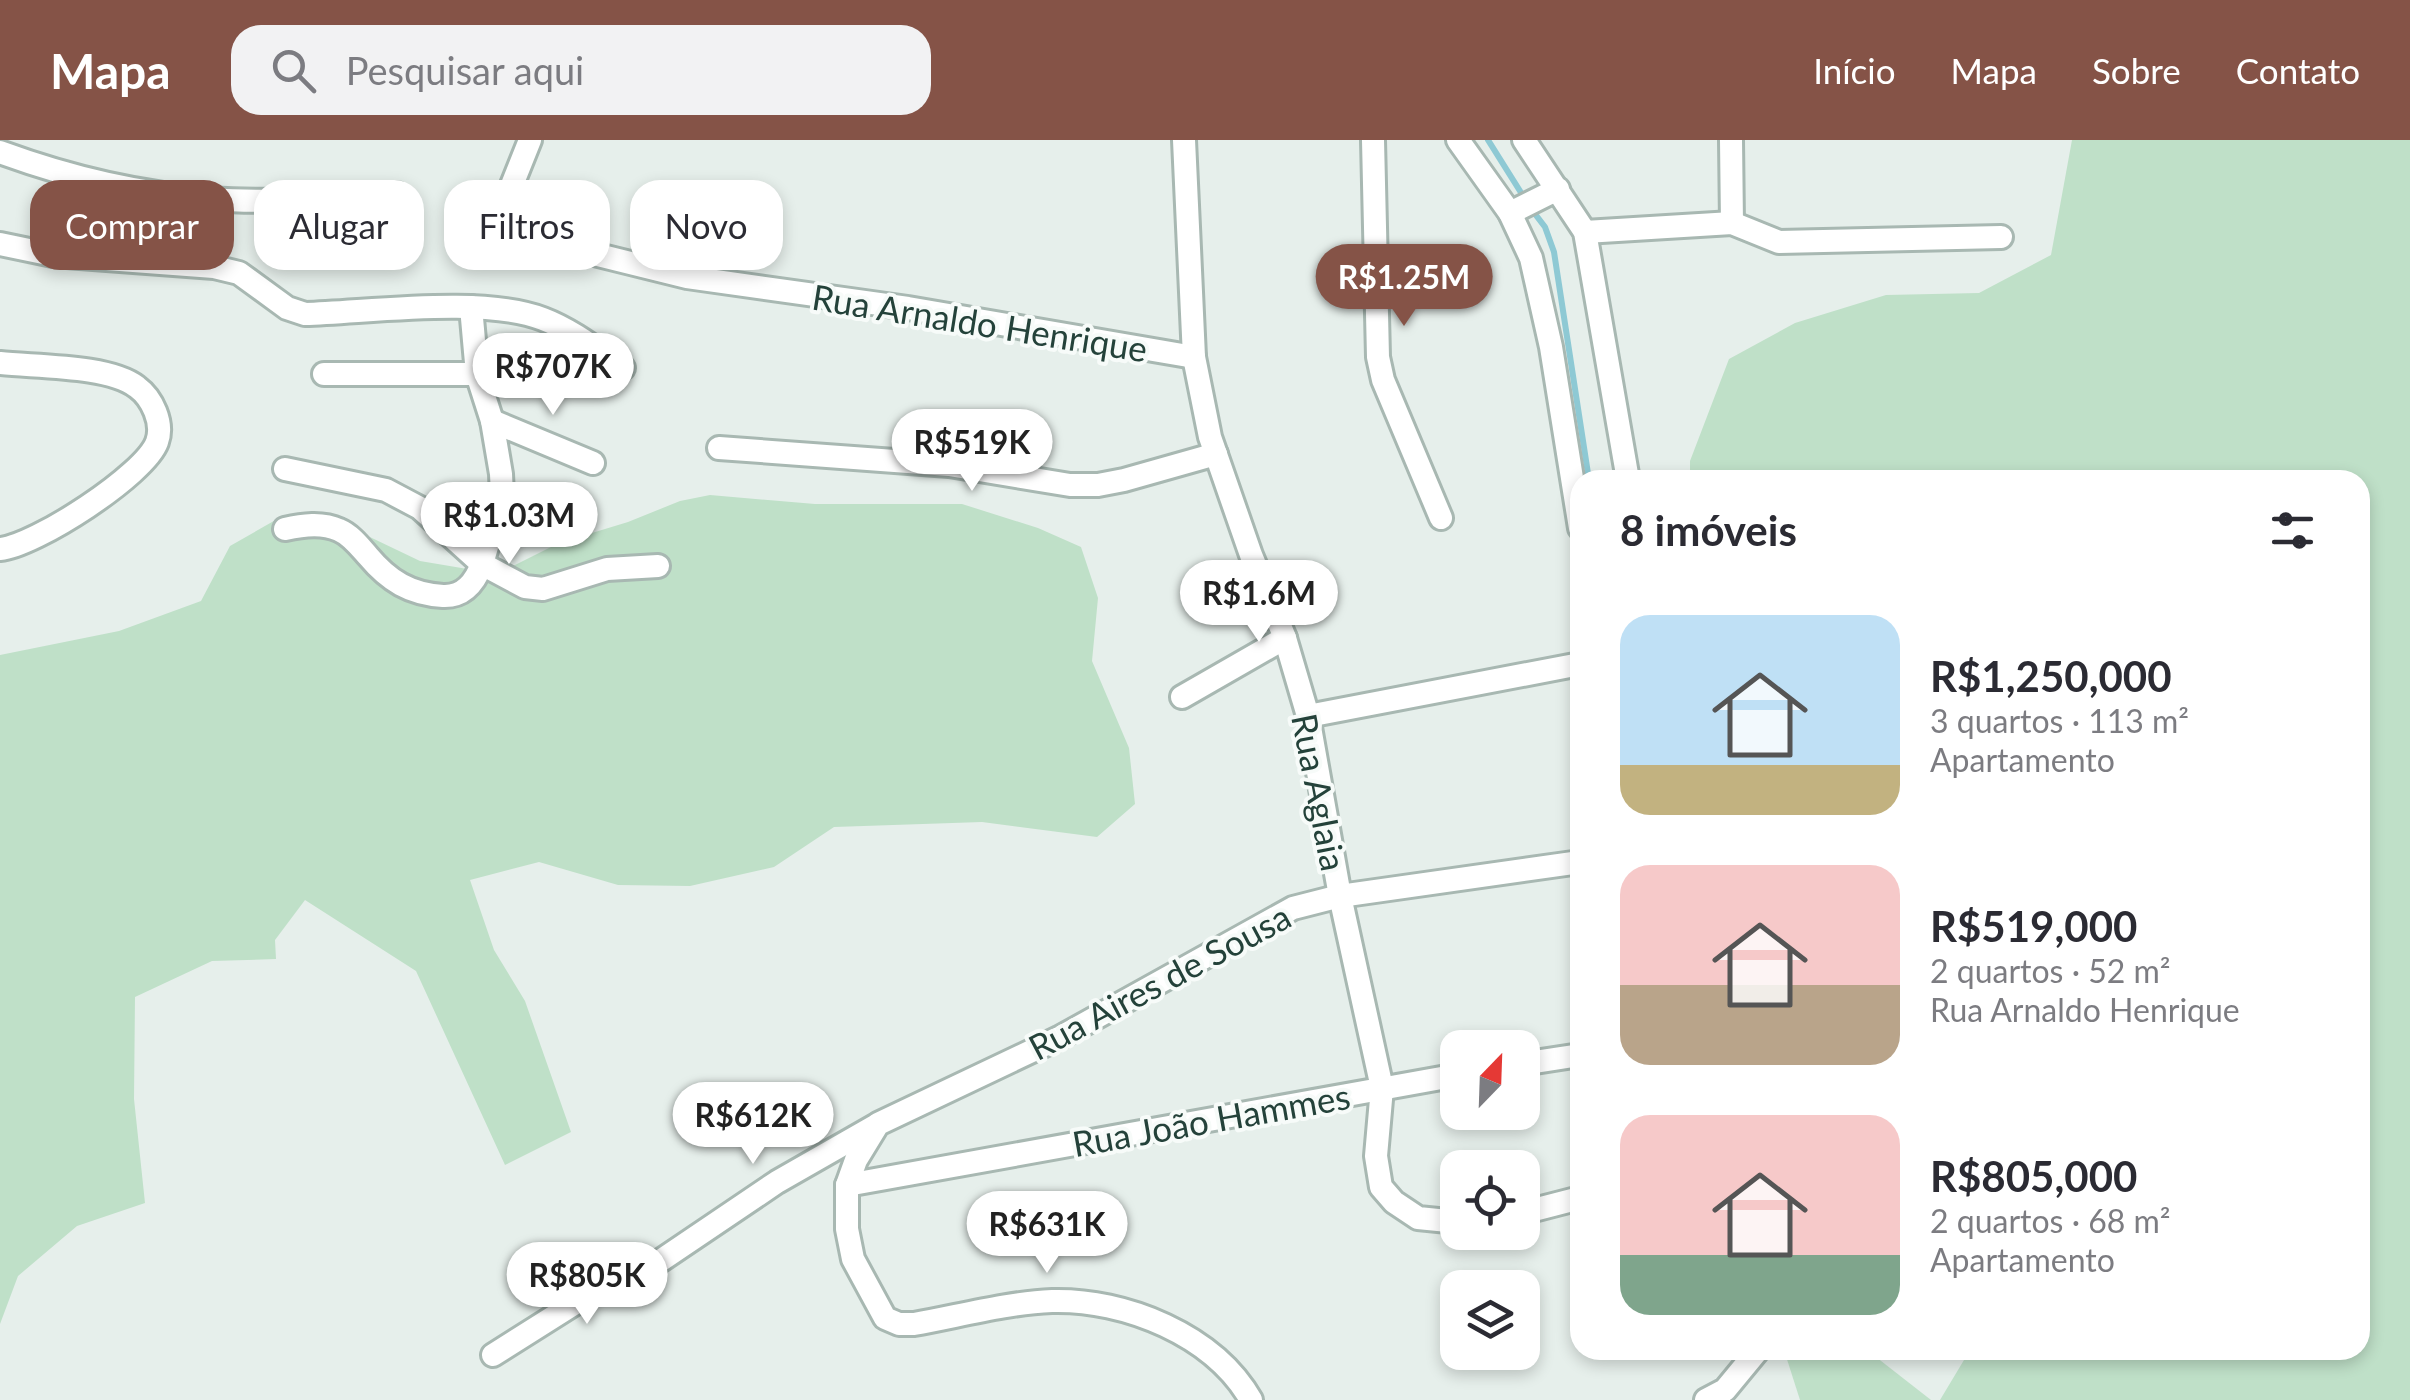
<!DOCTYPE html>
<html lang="pt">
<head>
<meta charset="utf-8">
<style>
	body { margin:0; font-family:Lato,sans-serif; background:#f2f2f3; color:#2b2b33; height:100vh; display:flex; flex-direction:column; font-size:38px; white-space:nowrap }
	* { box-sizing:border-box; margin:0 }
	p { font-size:32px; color:#7c7c81 }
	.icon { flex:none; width:55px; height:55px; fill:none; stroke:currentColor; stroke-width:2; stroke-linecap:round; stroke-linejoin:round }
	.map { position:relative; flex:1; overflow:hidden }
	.side { position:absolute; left:1570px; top:330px; width:800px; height:890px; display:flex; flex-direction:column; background:#fff; border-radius:30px; box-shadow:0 5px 15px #0003 }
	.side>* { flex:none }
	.banner { position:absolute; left:30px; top:40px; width:950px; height:90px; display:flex; gap:20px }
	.needle { width:65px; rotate:23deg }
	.buttons { position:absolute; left:1440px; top:890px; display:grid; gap:20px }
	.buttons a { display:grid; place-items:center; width:100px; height:100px; border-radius:20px; background:#fff; box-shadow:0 5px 15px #0003; font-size:50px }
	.price { position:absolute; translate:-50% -85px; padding:0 22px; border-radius:35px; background:#fff; color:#222; font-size:32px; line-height:65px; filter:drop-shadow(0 2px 5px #0008) }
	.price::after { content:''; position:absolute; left:50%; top:60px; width:30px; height:22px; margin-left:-15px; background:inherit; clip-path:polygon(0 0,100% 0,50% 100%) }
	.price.active { background:#855347; color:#fff }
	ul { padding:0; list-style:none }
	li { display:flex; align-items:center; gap:30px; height:250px; padding:0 50px }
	li span { display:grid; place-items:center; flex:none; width:280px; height:200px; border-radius:30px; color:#555 }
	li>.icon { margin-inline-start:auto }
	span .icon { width:120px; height:120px; fill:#fffc; stroke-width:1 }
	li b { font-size:42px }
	h2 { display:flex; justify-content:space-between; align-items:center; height:120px; padding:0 50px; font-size:42px }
	.chip { padding:0 35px; border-radius:30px; background:#fff; box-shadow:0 5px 15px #0003; font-size:35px; line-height:90px }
	.chip.active { background:#855347; color:#fff }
	header { display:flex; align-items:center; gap:60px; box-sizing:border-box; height:140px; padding:0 50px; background:#855347; color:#fff }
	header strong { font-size:48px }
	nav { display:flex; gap:55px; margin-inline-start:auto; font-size:35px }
	.search { width:700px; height:90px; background:#f2f2f3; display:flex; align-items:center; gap:25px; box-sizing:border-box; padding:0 35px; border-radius:30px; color:#7c7c81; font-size:38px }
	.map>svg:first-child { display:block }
</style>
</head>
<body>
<header>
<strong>Mapa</strong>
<div class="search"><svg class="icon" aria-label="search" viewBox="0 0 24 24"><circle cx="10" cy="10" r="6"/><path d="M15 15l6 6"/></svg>Pesquisar aqui</div>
<nav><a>Início</a><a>Mapa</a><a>Sobre</a><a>Contato</a></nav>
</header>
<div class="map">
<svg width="2410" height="1260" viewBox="0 0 2410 1260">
	<rect width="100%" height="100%" fill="#e6efeb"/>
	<g fill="#bfe0c8">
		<path d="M 2072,0 L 2410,0 L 2410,1260 L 1940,1260 L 1970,1210 L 2360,1210 L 2360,340 L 1690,340 L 1690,321 L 1729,219 L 1795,183 L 1886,155 L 1979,153 L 2051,115 Z"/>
		<path d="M 710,355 L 815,364 L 962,364 L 1038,388 L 1081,407 L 1098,458 L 1092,521 L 1129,608 L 1135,664 L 1097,697 L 982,682 L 834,687 L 774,727 L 690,746 L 618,745 L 539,722 L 470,740 L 494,810 L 525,861 L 571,992 L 505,1025 L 416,831 L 305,760 L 275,800 L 276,819 L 212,821 L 135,857 L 134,959 L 145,1063 L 77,1086 L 18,1136 L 0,1184 L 0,515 L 119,491 L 201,461 L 230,406 L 279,378 L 351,388 L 420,421 L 497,434 L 559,403 L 628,382 L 680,361 Z"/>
		<path d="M 1784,1210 L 1867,1210 L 1931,1260 L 1800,1260 Z"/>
	</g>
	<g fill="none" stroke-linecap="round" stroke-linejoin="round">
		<g stroke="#8ec9d4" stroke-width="6">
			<path d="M 1488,0 L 1525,59"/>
			<path d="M 1532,70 L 1545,87 L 1554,112 L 1589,340"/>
		</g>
		<defs>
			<g id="minor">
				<path d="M 1184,0 L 1194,217 L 1210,297 L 1251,415 L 1285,498 L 1308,576 L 1340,756 L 1382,948 L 1376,1016 L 1381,1047 L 1394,1062 L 1418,1078 L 1458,1082"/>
				<path d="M 1373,0 L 1378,217 L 1383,240 L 1441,378"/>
				<path d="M 1458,0 L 1510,73 L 1531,118 L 1551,207 L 1580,388"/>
				<path d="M 1524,0 L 1585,92 L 1628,340"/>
				<path d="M 1731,0 L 1732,83"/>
				<path d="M 0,12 C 68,37 139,54 211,59 C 272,64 336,57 397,54"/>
				<path d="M 508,55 L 530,0"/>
				<path d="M 1510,73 L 1558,49"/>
				<path d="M 1585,92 L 1732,83 L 1779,102 L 2001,97"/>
				<path d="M 0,104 L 53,115 L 214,127 L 239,133 L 287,168 L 305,174 C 371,172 483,156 543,179 C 572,190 597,210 623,228"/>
				<path d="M 590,113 L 687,137 L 908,168 L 1194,217"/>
				<path d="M 0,223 C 35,227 109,225 137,247 C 152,258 164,283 157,302 C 145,335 35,406 0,409"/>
				<path d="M 324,234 L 477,234"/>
				<path d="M 492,281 L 593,323"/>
				<path d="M 719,308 L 949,325 L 1070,345 L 1098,345 L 1124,340 L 1216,314"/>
				<path d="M 285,329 L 386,350 L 420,368 L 482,424 L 502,355 L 501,334 L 492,281 L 477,234 L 471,167"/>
				<path d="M 285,389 C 302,385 322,382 339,390 C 351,395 360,407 368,416 C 389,441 410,454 443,456 C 464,457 475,442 482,424 L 525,447 L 543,449 L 607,429 L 658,426"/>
				<path d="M 1182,557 L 1285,498"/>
				<path d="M 1308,576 L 1580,524"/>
				<path d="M 1522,924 L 1580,915"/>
				<path d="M 847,1045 L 1458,935"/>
				<path d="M 1522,1073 L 1580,1058"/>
				<path d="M 493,1215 L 596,1150 L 660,1121 L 777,1042 L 875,986"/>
				<path d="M 1251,1260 C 1214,1195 1125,1159 1052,1161 C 1006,1163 959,1176 914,1184 L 899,1184 L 885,1178 L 853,1119 L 847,1089 L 847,1045 L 856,1020 L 878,984 L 1059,898 L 1293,768 L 1340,756 L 1580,722"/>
				<path d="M 1706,1260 L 1725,1250 L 1758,1210"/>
			</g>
		</defs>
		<use href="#minor" stroke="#a8b8b2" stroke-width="28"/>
		<use href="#minor" stroke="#fff" stroke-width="22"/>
	</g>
	<g text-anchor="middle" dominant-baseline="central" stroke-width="8" stroke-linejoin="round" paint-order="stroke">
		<g font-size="35" fill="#24423a" stroke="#f7fbf9">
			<text transform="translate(980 182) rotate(9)">Rua Arnaldo Henrique</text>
			<text transform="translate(1320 652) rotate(79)">Rua Aglaia</text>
			<text transform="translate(1159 841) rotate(-28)">Rua Aires de Sousa</text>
			<text transform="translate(1211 979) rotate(-10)">Rua João Hammes</text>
		</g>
	</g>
</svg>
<div class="buttons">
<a><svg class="needle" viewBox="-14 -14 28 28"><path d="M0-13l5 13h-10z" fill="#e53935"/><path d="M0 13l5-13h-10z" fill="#7c7c81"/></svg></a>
<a><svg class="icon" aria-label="locate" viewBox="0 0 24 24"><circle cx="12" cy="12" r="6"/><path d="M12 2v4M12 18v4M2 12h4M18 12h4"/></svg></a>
<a><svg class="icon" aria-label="layers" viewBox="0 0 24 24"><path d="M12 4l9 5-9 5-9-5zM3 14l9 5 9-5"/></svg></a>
</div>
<b class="price active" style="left:1404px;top:189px">R$1.25M</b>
<b class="price" style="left:553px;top:278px">R$707K</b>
<b class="price" style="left:972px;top:354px">R$519K</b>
<b class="price" style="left:509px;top:427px">R$1.03M</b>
<b class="price" style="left:1259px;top:505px">R$1.6M</b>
<b class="price" style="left:753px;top:1027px">R$612K</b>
<b class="price" style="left:1047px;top:1136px">R$631K</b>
<b class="price" style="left:587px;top:1187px">R$805K</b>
<div class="banner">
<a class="chip active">Comprar</a>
<a class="chip">Alugar</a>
<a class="chip">Filtros</a>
<a class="chip">Novo</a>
</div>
<section class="side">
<h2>8 imóveis<svg class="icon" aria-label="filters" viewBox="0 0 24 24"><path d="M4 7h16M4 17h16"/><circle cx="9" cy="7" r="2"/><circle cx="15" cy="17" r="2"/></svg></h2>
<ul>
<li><span style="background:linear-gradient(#bfe0f5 75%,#c2b280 0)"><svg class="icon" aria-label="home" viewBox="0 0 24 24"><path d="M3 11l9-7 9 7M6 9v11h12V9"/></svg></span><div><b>R$1,250,000</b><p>3 quartos · 113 m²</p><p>Apartamento</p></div></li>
<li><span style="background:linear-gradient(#f6c9c9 60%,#b9a48a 0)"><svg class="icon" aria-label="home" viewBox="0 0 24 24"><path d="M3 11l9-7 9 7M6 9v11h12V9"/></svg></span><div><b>R$519,000</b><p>2 quartos · 52 m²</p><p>Rua Arnaldo Henrique</p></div></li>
<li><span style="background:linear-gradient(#f6c9c9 70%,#7fa58c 0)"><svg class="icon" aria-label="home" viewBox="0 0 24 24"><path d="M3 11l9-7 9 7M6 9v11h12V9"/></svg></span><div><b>R$805,000</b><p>2 quartos · 68 m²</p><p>Apartamento</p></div></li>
</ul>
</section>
</div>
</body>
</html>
